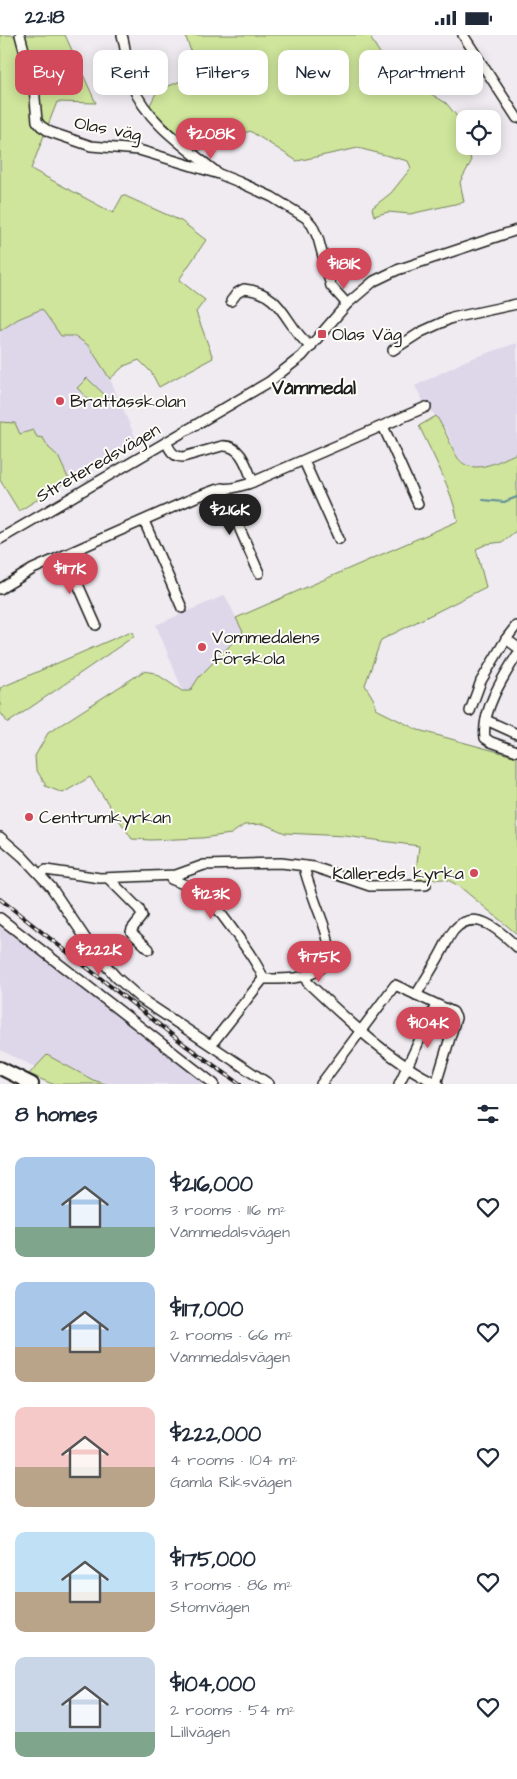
<!DOCTYPE html>
<html lang="en">
<head>
<meta charset="utf-8">
<style>
	body { margin:0; font-family:"Architects Daughter",sans-serif; background:#f6f6f7; color:#1f2937; height:100vh; display:flex; flex-direction:column; font-size:19px; white-space:nowrap }
	* { box-sizing:border-box; margin:0 }
	p { font-size:16px; color:#747a83 }
	.icon { flex:none; width:28px; height:28px; fill:none; stroke:currentColor; stroke-width:2; stroke-linecap:round; stroke-linejoin:round }
	.map { position:relative; height:1049px; overflow:hidden }
	.side { display:flex; flex-direction:column; background:#fff; flex:1 }
	.side>* { flex:none }
	.top-card { position:absolute; left:15px; top:15px; width:488px; height:45px; display:flex; gap:10px }
	.controls { position:absolute; left:456px; top:75px; display:grid; gap:10px }
	.controls a { display:grid; place-items:center; width:45px; height:45px; border-radius:10px; background:#fff; box-shadow:0 2px 12px #0003; font-size:25px }
	.price { position:absolute; translate:-50% -42px; padding:0 11px; border-radius:18px; background:#d1495b; color:#fff; font-size:16px; line-height:32px; filter:drop-shadow(0 1px 2px #0008) }
	.price::after { content:''; position:absolute; left:50%; top:30px; width:15px; height:11px; margin-left:-8px; background:inherit; clip-path:polygon(0 0,100% 0,50% 100%) }
	.price.on { background:#222; color:#fff }
	ul { padding:0; list-style:none }
	li { display:flex; align-items:center; gap:15px; height:125px; padding:0 15px }
	li span { display:grid; place-items:center; flex:none; width:140px; height:100px; border-radius:10px; color:#555 }
	li>.icon { margin-inline-start:auto }
	span .icon { width:60px; height:60px; fill:#fffc; stroke-width:1 }
	li b { font-size:21px }
	h2 { display:flex; justify-content:space-between; align-items:center; height:60px; padding:0 15px; font-size:21px }
	.chip { padding:0 18px; border-radius:10px; background:#fff; box-shadow:0 2px 12px #0003; font-size:18px; line-height:45px }
	.chip.on { background:#d1495b; color:#fff }
	.status { display:flex; justify-content:space-between; align-items:center; height:35px; padding:0 25px; background:#fff; direction:ltr }
	.status svg { height:14px; fill:currentColor }
	.map>svg:first-child { display:block }
</style>
</head>
<body>
<div class="status"><b>22:18</b><svg viewBox="0 0 49 12"><path d="M0 12V9h3v3zM5 12V6h3v6zM10 12V3h3v9zM15 12V0h3v12zM26 1h20v11H26zM47 4h2v5h-2z"/></svg></div>
<div class="map">
<svg width="517" height="1049" viewBox="0 0 517 1049">
	<rect width="100%" height="100%" fill="#efebf1"/>
	<filter id="ink" filterUnits="userSpaceOnUse"><feTurbulence type="fractalNoise" baseFrequency=".02" numOctaves="2"/><feDisplacementMap in="SourceGraphic" scale="10" xChannelSelector="R" yChannelSelector="G"/><feConvolveMatrix kernelMatrix="1 2 1 2 8 2 1 2 1" color-interpolation-filters="sRGB"/></filter>
	<g filter="url(#ink)">
		<g fill="#ded7ea">
			<path d="M 42,273 L 61,301 L 75,300 L 89,311 L 110,344 L 136,404 L 69,445 L 58,421 L 49,413 L 43,403 L 20,399 L 15,388 L 0,387 L 0,296 L 18,284 Z"/>
			<path d="M 517,308 L 517,418 L 494,428 L 477,433 L 467,431 L 457,421 L 446,395 L 422,364 L 415,351 L 467,325 Z"/>
			<path d="M 225,560 L 246,603 L 221,638 L 187,658 L 182,654 L 156,590 Z"/>
			<path d="M 0,886 L 214,1049 L 106,1049 L 93,1045 L 47,1020 L 35,1032 L 0,1015 Z"/>
		</g>
		<g fill="#cee59b" stroke="#75805c">
			<path d="M 0,0 L 65,0 L 96,68 L 57,67 L 31,134 L 113,178 L 123,160 L 181,186 L 206,205 L 179,245 L 205,265 L 196,277 L 213,323 L 159,352 L 151,337 L 139,325 L 124,331 L 110,344 L 89,311 L 75,301 L 61,301 L 42,274 L 18,284 L 0,296 Z"/>
			<path d="M 185,0 L 375,0 L 371,4 L 390,34 L 446,68 L 465,91 L 465,111 L 469,111 L 471,127 L 460,147 L 464,167 L 410,179 L 388,177 L 374,181 L 372,173 L 391,158 L 411,133 L 408,126 L 358,113 L 297,126 L 250,96 L 195,117 L 149,72 L 157,56 L 183,45 L 195,27 Z"/>
			<path d="M 87,343 L 108,363 L 98,373 L 77,353 Z"/>
			<path d="M 436,381 C 445,394 449,407 456,420 C 469,444 499,426 517,418 L 517,495 L 502,507 L 487,509 L 476,514 L 486,552 L 381,605 L 365,650 L 374,665 L 376,674 L 418,695 L 517,722 L 517,899 L 459,851 L 446,844 L 415,845 L 419,811 L 345,801 L 285,798 L 264,789 L 244,790 L 231,799 L 202,803 L 151,805 L 132,804 L 90,742 L 63,758 L 45,751 L 45,749 L 36,734 L 35,721 L 48,698 L 144,636 L 155,638 L 182,656 L 190,656 L 199,642 L 243,597 L 236,583 L 458,486 C 451,453 434,422 419,391 Z"/>
			<path d="M 0,387 L 15,388 L 20,399 L 33,395 L 37,402 L 43,403 L 49,413 L 58,421 L 69,445 L 19,476 L 0,445 Z"/>
			<path d="M 129,597 L 134,598 L 133,602 L 8,688 L 0,677 L 0,653 Z"/>
			<path d="M 47,1020 L 93,1045 L 106,1049 L 52,1049 L 29,1039 Z"/>
		</g>
		<g fill="none" stroke-linecap="round" stroke-linejoin="round">
			<path stroke="#5f8d98" stroke-width="2" d="M 483,465 L 504,467 L 517,462"/>
			<defs>
				<g id="minor">
					<path d="M 20,0 L 34,52 L 37,86 L 41,91 L 50,97 L 91,111 L 139,115 L 219,139 L 239,147 L 272,162 L 306,183 L 312,190 L 318,203 L 331,251 L 347,269"/>
					<path d="M 122,0 C 127,16 126,34 132,50 C 147,87 185,112 215,136"/>
					<path d="M 463,0 L 517,83"/>
					<path d="M 231,266 L 237,258 L 244,254 C 285,258 284,291 311,312"/>
					<path d="M 393,315 L 421,297 L 452,283 L 517,269"/>
					<path d="M 383,391 L 418,469"/>
					<path d="M 166,407 C 170,415 173,422 183,422 L 222,411 C 241,409 247,432 253,447"/>
					<path d="M 304,426 L 339,504"/>
					<path d="M 222,453 L 259,538"/>
					<path d="M 144,486 L 182,573"/>
					<path d="M 0,504 L 269,347 L 302,321 L 347,269 L 374,246 L 397,235 L 517,195"/>
					<path d="M 65,520 L 96,590"/>
					<path d="M 0,554 L 33,534 L 196,462 L 218,454 L 233,453 L 248,449 L 426,372"/>
					<path d="M 516,591 L 506,604 L 517,612"/>
					<path d="M 517,620 C 503,642 481,677 485,703 L 491,707 L 517,716"/>
					<path d="M 470,676 L 481,646 L 506,604"/>
					<path d="M 486,685 L 517,699"/>
					<path d="M 0,802 L 23,822 L 51,852 L 96,919 L 116,942 L 141,964 L 269,1049"/>
					<path d="M 40,839 L 46,835 L 100,843 L 176,840 L 204,830 L 281,828 L 314,832 L 370,851 L 426,850"/>
					<path d="M 170,841 L 171,844 L 200,856 L 209,863 C 219,876 262,932 263,944"/>
					<path d="M 108,843 L 139,874 L 142,881 L 132,894 L 131,897 L 149,914"/>
					<path d="M 0,883 L 214,1049"/>
					<path d="M 306,941 L 307,947 C 344,982 392,1028 438,1049"/>
					<path d="M 416,960 C 425,945 434,931 442,916 C 446,909 449,901 454,895 C 475,871 501,897 517,912"/>
					<path d="M 211,1010 L 263,944 C 280,944 306,945 320,934 C 339,918 322,887 316,869 C 312,858 308,847 305,836 L 305,831"/>
					<path d="M 321,1049 L 395,950 L 453,977 L 456,983 L 436,1049"/>
					<path d="M 399,1049 L 436,970"/>
				</g>
				<path id="highway" d="M 0,1033 L 32,1049"/>
			</defs>
			<use href="#minor" stroke="#1c1c1c" stroke-width="12"/>
			<use href="#highway" stroke="#1c1c1c" stroke-width="16"/>
			<use href="#minor" stroke="#fdfcf7" stroke-width="9"/>
			<use href="#highway" stroke="#fdfcf7" stroke-width="12"/>
			<defs>
				<path id="rail" d="M 0,864 L 185,1010 L 240,1049"/>
			</defs>
			<use href="#rail" stroke="#1c1c1c" stroke-width="4"/>
			<use href="#rail" stroke="#fdfcf7" stroke-width="2" stroke-dasharray="5.5" stroke-linecap="butt"/>
		</g>
	</g>
	<g fill="#d1495b" stroke="#fdfcf7" stroke-width="2">
		<rect x="317" y="294" width="10" height="10" rx="2.5"/>
		<circle cx="60" cy="366" r="5"/>
		<circle cx="202" cy="612" r="5"/>
		<circle cx="29" cy="782" r="5"/>
		<circle cx="474" cy="838" r="5"/>
	</g>
	<g text-anchor="middle" dominant-baseline="central" stroke-width="4" stroke-linejoin="round" paint-order="stroke">
		<g font-size="18" fill="#1c1c1c" stroke="#fdfcf7">
			<text transform="translate(108 94) rotate(11)">Olas väg</text>
			<text transform="translate(98 428) rotate(-30)">Streteredsvägen</text>
		</g>
		<g font-size="18" fill="#1c1c1c" stroke="#fdfcf7" text-anchor="start">
			<text x="332" y="299">Olas Väg</text>
			<text x="70" y="366">Brattåsskolan</text>
			<text x="212" y="602">Vommedalens<tspan x="212" dy="21">förskola</tspan></text>
			<text x="39" y="782">Centrumkyrkan</text>
			<text x="464" y="838" text-anchor="end">Kållereds kyrka</text>
		</g>
		<g font-size="19" font-weight="bold" fill="#1c1c1c" stroke="#fdfcf7">
			<text x="314" y="353">Våmmedal</text>
		</g>
	</g>
</svg>
<div class="controls">
<a><svg class="icon" aria-label="locate" viewBox="0 0 24 24"><circle cx="12" cy="12" r="6"/><path d="M12 2v4M12 18v4M2 12h4M18 12h4"/></svg></a>
</div>
<b class="price" style="left:211px;top:125px">$208K</b>
<b class="price" style="left:344px;top:255px">$181K</b>
<b class="price on" style="left:230px;top:501px">$216K</b>
<b class="price" style="left:70px;top:560px">$117K</b>
<b class="price" style="left:211px;top:885px">$123K</b>
<b class="price" style="left:99px;top:941px">$222K</b>
<b class="price" style="left:319px;top:948px">$175K</b>
<b class="price" style="left:428px;top:1014px">$104K</b>
<div class="top-card">
<a class="chip on">Buy</a>
<a class="chip">Rent</a>
<a class="chip">Filters</a>
<a class="chip">New</a>
<a class="chip">Apartment</a>
</div>
</div>
<section class="side">
<h2>8 homes<svg class="icon" aria-label="filters" viewBox="0 0 24 24"><path d="M4 7h16M4 17h16"/><circle cx="9" cy="7" r="2"/><circle cx="15" cy="17" r="2"/></svg></h2>
<ul>
<li><span style="background:linear-gradient(#a9c7e8 70%,#7fa58c 0)"><svg class="icon" aria-label="home" viewBox="0 0 24 24"><path d="M3 11l9-7 9 7M6 9v11h12V9"/></svg></span><div><b>$216,000</b><p>3 rooms · 116 m²</p><p>Våmmedalsvägen</p></div><svg class="icon" aria-label="heart" viewBox="0 0 24 24"><path d="M12 20l-8-8c-3-5 5-10 8-4 3-6 11-1 8 4z"/></svg></li>
<li><span style="background:linear-gradient(#a9c7e8 65%,#b9a48a 0)"><svg class="icon" aria-label="home" viewBox="0 0 24 24"><path d="M3 11l9-7 9 7M6 9v11h12V9"/></svg></span><div><b>$117,000</b><p>2 rooms · 66 m²</p><p>Våmmedalsvägen</p></div><svg class="icon" aria-label="heart" viewBox="0 0 24 24"><path d="M12 20l-8-8c-3-5 5-10 8-4 3-6 11-1 8 4z"/></svg></li>
<li><span style="background:linear-gradient(#f6c9c9 60%,#b9a48a 0)"><svg class="icon" aria-label="home" viewBox="0 0 24 24"><path d="M3 11l9-7 9 7M6 9v11h12V9"/></svg></span><div><b>$222,000</b><p>4 rooms · 104 m²</p><p>Gamla Riksvägen</p></div><svg class="icon" aria-label="heart" viewBox="0 0 24 24"><path d="M12 20l-8-8c-3-5 5-10 8-4 3-6 11-1 8 4z"/></svg></li>
<li><span style="background:linear-gradient(#bfe0f5 60%,#b9a48a 0)"><svg class="icon" aria-label="home" viewBox="0 0 24 24"><path d="M3 11l9-7 9 7M6 9v11h12V9"/></svg></span><div><b>$175,000</b><p>3 rooms · 86 m²</p><p>Stomvägen</p></div><svg class="icon" aria-label="heart" viewBox="0 0 24 24"><path d="M12 20l-8-8c-3-5 5-10 8-4 3-6 11-1 8 4z"/></svg></li>
<li><span style="background:linear-gradient(#c9d6e8 75%,#7fa58c 0)"><svg class="icon" aria-label="home" viewBox="0 0 24 24"><path d="M3 11l9-7 9 7M6 9v11h12V9"/></svg></span><div><b>$104,000</b><p>2 rooms · 54 m²</p><p>Lillvägen</p></div><svg class="icon" aria-label="heart" viewBox="0 0 24 24"><path d="M12 20l-8-8c-3-5 5-10 8-4 3-6 11-1 8 4z"/></svg></li>
</ul>
</section>
</body>
</html>
